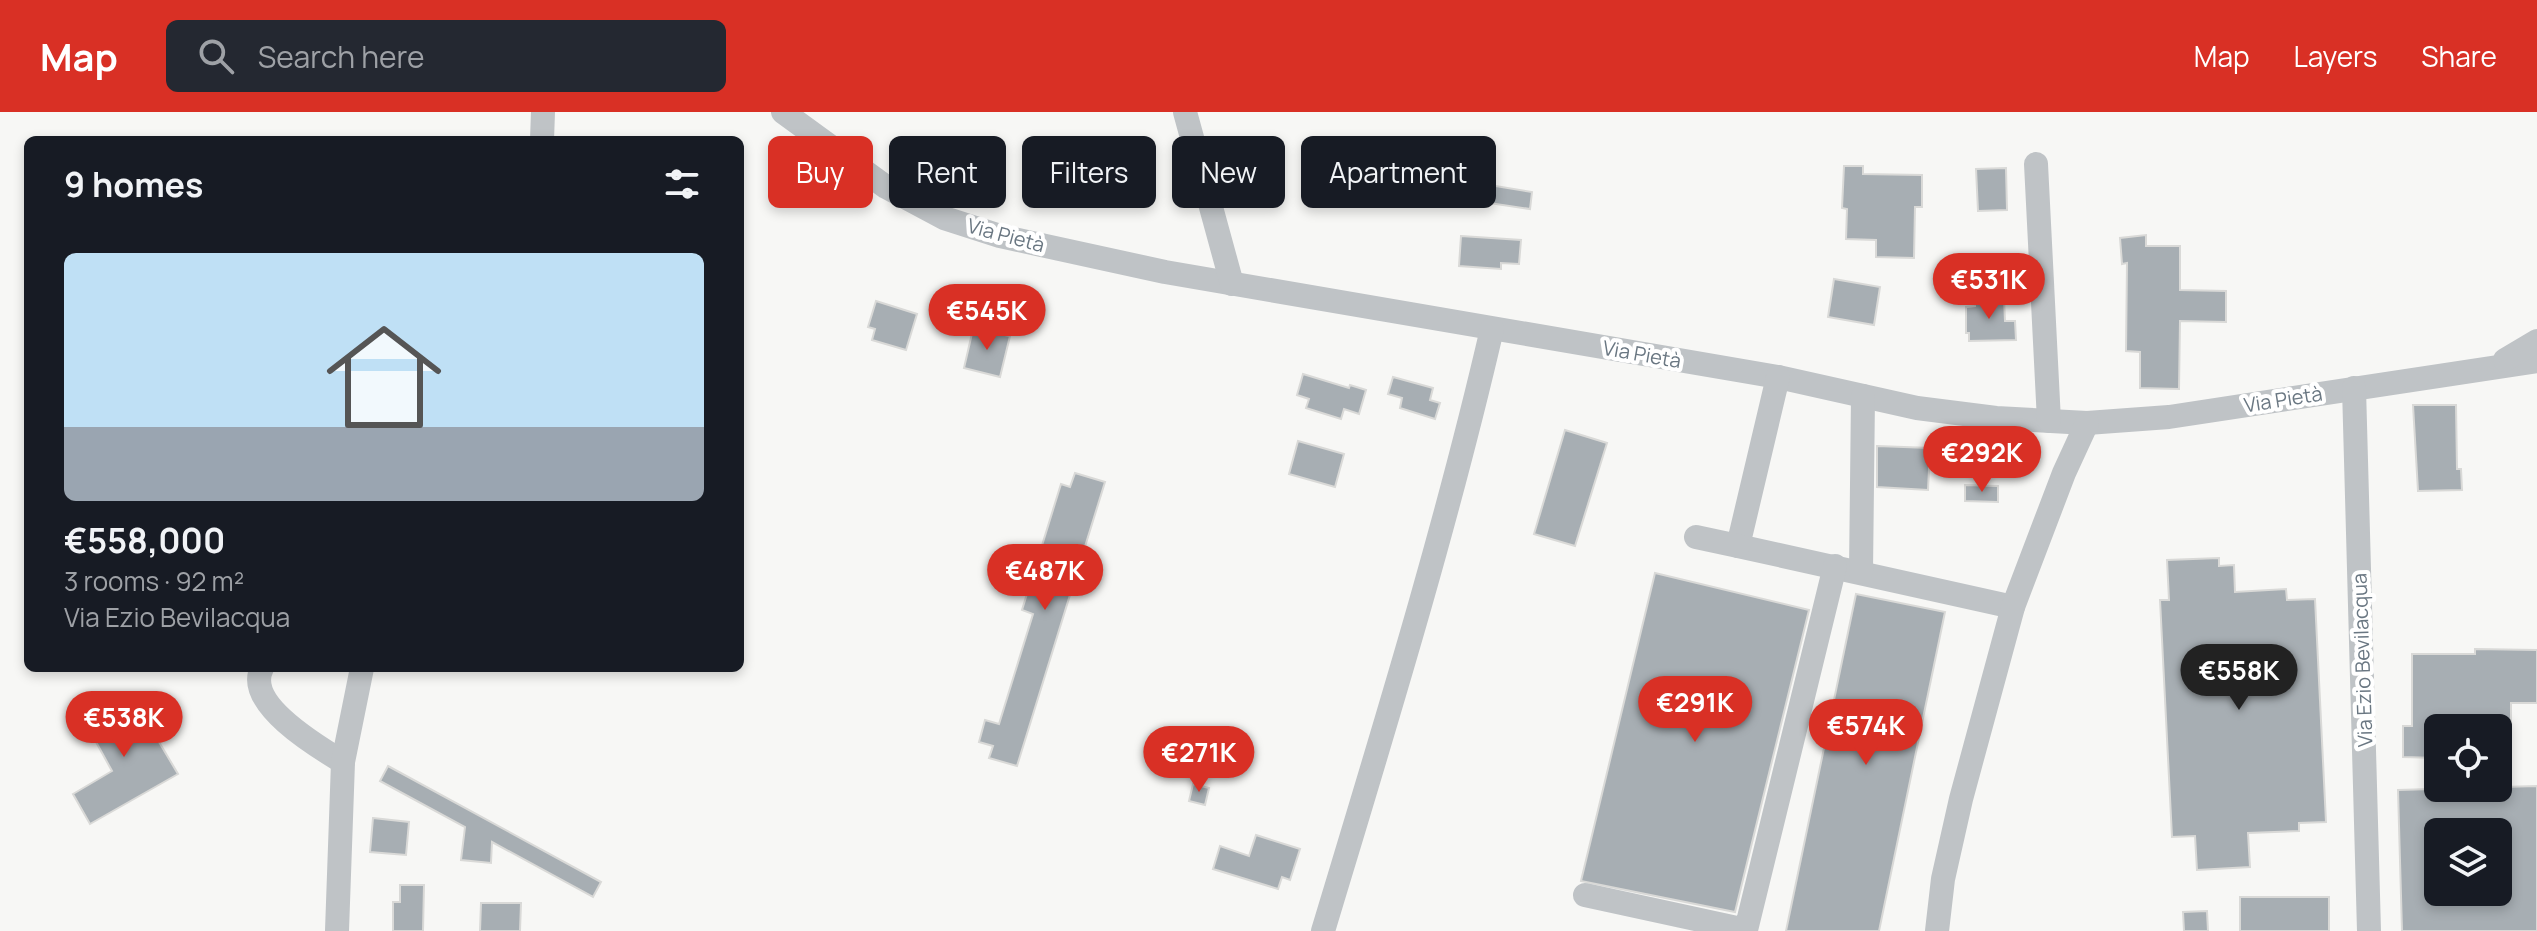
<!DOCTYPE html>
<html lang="en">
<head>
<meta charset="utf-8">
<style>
	body { margin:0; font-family:Manrope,sans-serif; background:#242831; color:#f1f3f6; height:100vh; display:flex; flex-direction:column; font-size:30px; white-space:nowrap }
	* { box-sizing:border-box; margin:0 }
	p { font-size:26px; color:#9ea1a6 }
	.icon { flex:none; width:44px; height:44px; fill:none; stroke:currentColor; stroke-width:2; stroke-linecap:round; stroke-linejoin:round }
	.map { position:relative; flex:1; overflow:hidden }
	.side { position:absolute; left:24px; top:24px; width:720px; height:536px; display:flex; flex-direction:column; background:#171b24; border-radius:12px; box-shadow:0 4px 12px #0003 }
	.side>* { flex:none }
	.banner { position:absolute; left:768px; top:24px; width:760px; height:72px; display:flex; gap:16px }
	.controls { position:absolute; left:2424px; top:602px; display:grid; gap:16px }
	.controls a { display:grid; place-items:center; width:88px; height:88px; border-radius:12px; background:#171b24; box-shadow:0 4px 12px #0003; font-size:40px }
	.price { position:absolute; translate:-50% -68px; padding:0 18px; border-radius:28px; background:#d93025; color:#fff; font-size:26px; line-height:52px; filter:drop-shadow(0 2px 4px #0008) }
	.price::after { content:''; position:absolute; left:50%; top:48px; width:24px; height:18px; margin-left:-12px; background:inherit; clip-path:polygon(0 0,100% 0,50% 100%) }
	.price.on { background:#222; color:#fff }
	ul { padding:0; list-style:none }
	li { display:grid; align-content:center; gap:16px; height:424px; padding:0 40px }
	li+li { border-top:2px solid #363941 }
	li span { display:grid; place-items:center; height:248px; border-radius:12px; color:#555 }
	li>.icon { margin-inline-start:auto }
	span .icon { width:144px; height:144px; fill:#fffc; stroke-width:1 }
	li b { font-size:34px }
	h2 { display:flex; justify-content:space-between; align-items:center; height:96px; padding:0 40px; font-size:34px }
	.chip { padding:0 28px; border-radius:12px; background:#171b24; box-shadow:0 4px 12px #0003; font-size:28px; line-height:72px }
	.chip.on { background:#d93025; color:#fff }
	header { display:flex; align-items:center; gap:48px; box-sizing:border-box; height:112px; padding:0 40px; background:#d93025; color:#fff }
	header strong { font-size:38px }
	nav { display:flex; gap:44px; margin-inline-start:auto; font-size:28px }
	.search { width:560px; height:72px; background:#242831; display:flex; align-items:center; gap:20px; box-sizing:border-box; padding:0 28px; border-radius:12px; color:#9ea1a6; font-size:30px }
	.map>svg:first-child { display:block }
</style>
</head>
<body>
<header>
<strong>Map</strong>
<div class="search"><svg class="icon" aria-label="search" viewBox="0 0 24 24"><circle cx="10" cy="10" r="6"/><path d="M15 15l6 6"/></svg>Search here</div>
<nav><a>Map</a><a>Layers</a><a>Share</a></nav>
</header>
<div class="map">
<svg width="2537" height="819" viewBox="0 0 2537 819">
	<rect width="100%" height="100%" fill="#f7f7f5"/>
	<g fill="#a7aeb3" stroke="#d9d9d7" stroke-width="2" fill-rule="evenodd">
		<path d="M 1844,54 L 1863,54 L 1863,62 L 1922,63 L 1922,95 L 1915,95 L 1914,146 L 1876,145 L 1876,128 L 1846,127 L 1847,97 L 1842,96 Z"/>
		<path d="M 2006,56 L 2007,98 L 1978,99 L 1976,57 Z"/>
		<path d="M 1471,70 L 1532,80 L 1530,97 L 1469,88 Z"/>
		<path d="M 2146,123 L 2146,134 L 2180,134 L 2180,178 L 2226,179 L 2226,210 L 2180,209 L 2179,277 L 2140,276 L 2140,240 L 2126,239 L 2127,151 L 2122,152 L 2120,126 Z"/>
		<path d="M 1461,124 L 1521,128 L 1519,152 L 1501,151 L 1501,157 L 1459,154 Z"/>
		<path d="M 1834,167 L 1880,175 L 1874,213 L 1828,205 Z"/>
		<path d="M 2004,186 L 2005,209 L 2015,209 L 2016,228 L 1969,229 L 1969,221 L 1966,221 L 1966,195 L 1975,194 L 1975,187 Z"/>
		<path d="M 876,189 L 917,202 L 906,238 L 872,228 L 875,217 L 868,215 Z"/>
		<path d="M 973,217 L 1010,224 L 1000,265 L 964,256 Z"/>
		<path d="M 1303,262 L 1349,276 L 1350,273 L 1366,278 L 1359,302 L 1344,297 L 1341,307 L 1306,296 L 1309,287 L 1297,283 Z"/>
		<path d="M 1393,265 L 1433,276 L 1430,288 L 1440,291 L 1435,307 L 1400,296 L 1402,286 L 1388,282 Z"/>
		<path d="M 2413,293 L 2456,293 L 2457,357 L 2461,357 L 2462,378 L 2418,379 Z"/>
		<path d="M 1565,318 L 1607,331 L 1575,434 L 1534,422 Z"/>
		<path d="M 1298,329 L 1344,342 L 1335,375 L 1289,362 Z"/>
		<path d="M 1877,334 L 1930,336 L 1928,378 L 1877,375 Z"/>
		<path d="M 1075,361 L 1105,370 L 1017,654 L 989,646 L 993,634 L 979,630 L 985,608 L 999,612 L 1033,502 L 1022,498 L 1061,372 L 1070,375 Z"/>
		<path d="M 1965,373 L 1998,374 L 1998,390 L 1965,389 Z"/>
		<path d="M 2219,446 L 2219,454 L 2234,453 L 2235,480 L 2286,477 L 2287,488 L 2315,487 L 2326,710 L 2299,711 L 2299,719 L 2248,721 L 2250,755 L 2197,758 L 2195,724 L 2172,725 L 2160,488 L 2169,488 L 2167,448 Z"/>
		<path d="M 1655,461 L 1809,498 L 1735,800 L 1581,769 Z"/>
		<path d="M 1856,482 L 1945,500 L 1879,819 L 1786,819 Z"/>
		<path d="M 2475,537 L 2537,538 L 2537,591 L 2511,591 L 2511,616 L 2438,616 L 2438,646 L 2403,645 L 2403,614 L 2412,614 L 2412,542 L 2475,542 Z"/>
		<path d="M 130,581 L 178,662 L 90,712 L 73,682 L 112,659 L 84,608 Z"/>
		<path d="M 388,654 L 601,770 L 593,785 L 492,730 L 491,751 L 461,748 L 465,715 L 380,669 Z"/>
		<path d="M 1193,672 L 1209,676 L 1205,693 L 1189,689 Z"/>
		<path d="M 2537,674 L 2537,819 L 2402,819 L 2398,678 ZM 2438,720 L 2498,720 L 2498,780 L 2438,780 Z"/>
		<path d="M 373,706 L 409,710 L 406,743 L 370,740 Z"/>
		<path d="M 1256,723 L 1300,737 L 1290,768 L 1282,765 L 1278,777 L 1213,757 L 1220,734 L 1249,744 Z"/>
		<path d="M 400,773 L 424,773 L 423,819 L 393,819 L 393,790 L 400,790 Z"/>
		<rect x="2240" y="785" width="89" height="34"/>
		<path d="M 481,791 L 521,791 L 520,819 L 480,819 Z"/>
		<path d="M 2207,799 L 2208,819 L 2184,819 L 2183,800 Z"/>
	</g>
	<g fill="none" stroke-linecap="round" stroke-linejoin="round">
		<g stroke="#bfc3c6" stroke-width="24">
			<path d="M 783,0 L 886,75 L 944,106 L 1000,124 L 1165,160 L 1778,265 L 1917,296 L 1996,306 L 2087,311 L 2169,305 L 2537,249"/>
			<path d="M 1185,0 L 1232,172"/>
			<path d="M 542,28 L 543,0"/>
			<path d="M 2036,52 L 2049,309"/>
			<path d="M 2505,248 L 2537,229"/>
			<path d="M 1778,265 L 1738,434 L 2013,495"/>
			<path d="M 2354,276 L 2369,819"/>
			<path d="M 1696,425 L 1738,434"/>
			<path d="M 1861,460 L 1863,284"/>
			<path d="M 262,556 C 244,591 318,635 343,650"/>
			<path d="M 1585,783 L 1746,818 L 1835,454"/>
			<path d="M 337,819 L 343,650 L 362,556"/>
			<path d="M 1323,819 C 1383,620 1445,420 1492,217"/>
			<path d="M 1937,819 L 1943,767 L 1961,687 L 2013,495 L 2064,361 L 2087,311"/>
		</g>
	</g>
	<g text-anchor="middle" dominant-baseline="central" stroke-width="8" stroke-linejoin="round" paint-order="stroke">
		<g font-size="20" fill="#6a7782" stroke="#fff">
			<text transform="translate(1006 123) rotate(15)">Via Pietà</text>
			<text transform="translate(1642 242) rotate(10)">Via Pietà</text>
			<text transform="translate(2283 287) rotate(-9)">Via Pietà</text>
			<text transform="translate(2362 548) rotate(-92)">Via Ezio Bevilacqua</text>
		</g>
	</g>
</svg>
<div class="controls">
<a><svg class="icon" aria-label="locate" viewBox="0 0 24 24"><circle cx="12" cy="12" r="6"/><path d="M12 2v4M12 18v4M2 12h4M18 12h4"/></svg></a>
<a><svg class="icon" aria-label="layers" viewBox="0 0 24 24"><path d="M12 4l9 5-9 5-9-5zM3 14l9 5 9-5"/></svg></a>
</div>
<b class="price" style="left:1989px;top:209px">€531K</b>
<b class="price" style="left:987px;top:240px">€545K</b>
<b class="price" style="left:1982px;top:382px">€292K</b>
<b class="price" style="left:1045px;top:500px">€487K</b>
<b class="price on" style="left:2239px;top:600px">€558K</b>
<b class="price" style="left:1695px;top:632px">€291K</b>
<b class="price" style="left:124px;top:647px">€538K</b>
<b class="price" style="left:1866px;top:655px">€574K</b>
<b class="price" style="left:1199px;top:682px">€271K</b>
<div class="banner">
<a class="chip on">Buy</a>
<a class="chip">Rent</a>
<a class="chip">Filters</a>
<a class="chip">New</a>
<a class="chip">Apartment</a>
</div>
<section class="side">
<h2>9 homes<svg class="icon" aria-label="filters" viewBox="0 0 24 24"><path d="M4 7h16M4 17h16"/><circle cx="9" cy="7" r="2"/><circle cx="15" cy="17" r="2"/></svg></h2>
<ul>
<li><span style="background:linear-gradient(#bfe0f5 70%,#9aa5b1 0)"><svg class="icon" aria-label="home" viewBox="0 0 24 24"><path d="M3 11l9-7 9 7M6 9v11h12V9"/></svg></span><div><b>€558,000</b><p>3 rooms · 92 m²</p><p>Via Ezio Bevilacqua</p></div></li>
</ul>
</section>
</div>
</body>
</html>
